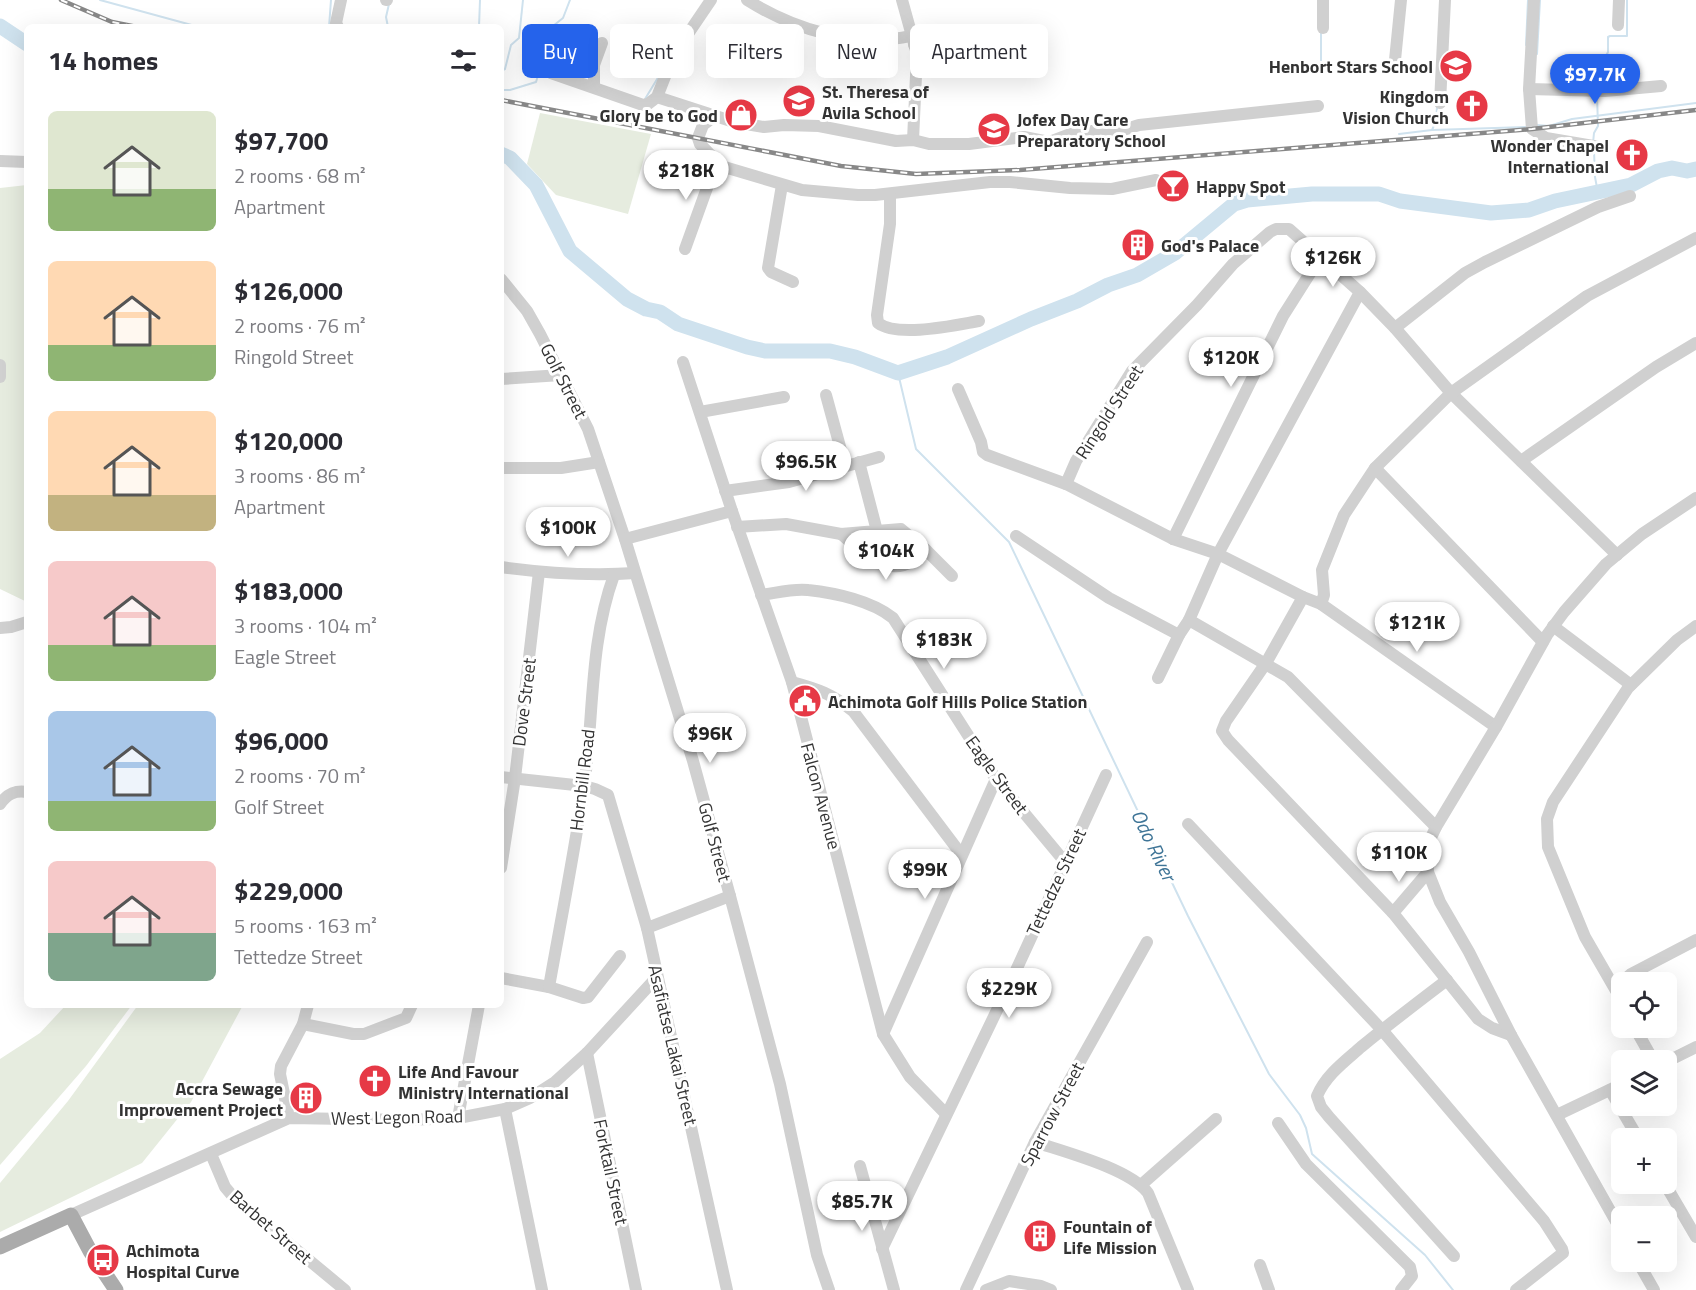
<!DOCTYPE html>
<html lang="en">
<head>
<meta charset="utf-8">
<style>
	body { margin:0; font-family:"Titillium Web",sans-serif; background:#f2f2f3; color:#2b2b33; height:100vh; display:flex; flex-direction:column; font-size:22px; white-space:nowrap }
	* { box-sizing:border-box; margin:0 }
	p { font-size:20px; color:#7c7c81 }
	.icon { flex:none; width:33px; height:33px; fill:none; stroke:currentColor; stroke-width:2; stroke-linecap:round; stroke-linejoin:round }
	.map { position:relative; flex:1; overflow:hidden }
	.drawer { position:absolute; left:24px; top:24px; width:480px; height:984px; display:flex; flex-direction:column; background:#fff; border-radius:9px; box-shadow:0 6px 24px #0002 }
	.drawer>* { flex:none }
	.guide { position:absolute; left:522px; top:24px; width:570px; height:54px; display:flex; gap:12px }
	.fabs { position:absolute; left:1611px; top:972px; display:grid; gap:12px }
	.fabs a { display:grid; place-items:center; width:66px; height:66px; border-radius:9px; background:#fff; box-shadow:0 6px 24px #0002; font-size:30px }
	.price { position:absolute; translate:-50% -51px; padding:0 14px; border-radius:21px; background:#fff; color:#222; font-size:20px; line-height:39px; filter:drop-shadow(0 2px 3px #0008) }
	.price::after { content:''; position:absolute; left:50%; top:36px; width:18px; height:14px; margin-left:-9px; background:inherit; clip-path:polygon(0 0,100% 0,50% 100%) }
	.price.active { background:#2563eb; color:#fff }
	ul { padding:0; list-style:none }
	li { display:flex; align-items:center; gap:18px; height:150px; padding:0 24px }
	li span { display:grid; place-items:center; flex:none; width:168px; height:120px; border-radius:9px; color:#555 }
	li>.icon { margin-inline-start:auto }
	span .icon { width:72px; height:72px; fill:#fffc; stroke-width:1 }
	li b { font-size:26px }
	h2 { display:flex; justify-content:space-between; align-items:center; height:72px; padding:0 24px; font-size:26px }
	.pill { padding:0 21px; border-radius:9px; background:#fff; box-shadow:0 6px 24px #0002; font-size:21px; line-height:54px }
	.pill.active { background:#2563eb; color:#fff }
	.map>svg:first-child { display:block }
</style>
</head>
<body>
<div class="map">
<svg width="1696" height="1290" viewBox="0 0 1696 1290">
	<rect width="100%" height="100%" fill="#fff"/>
	<g fill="#e6ecdf">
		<path d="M 540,113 L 651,134 L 628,214 L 556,195 L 527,164 Z"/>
		<path d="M 27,185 L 27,602 L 0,589 L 0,188 Z"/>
		<path d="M 66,1005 L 132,1005 L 86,1066 L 0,1165 L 0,1059 L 40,1033 Z"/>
		<path d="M 138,1005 L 243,1005 L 191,1102 L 142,1163 L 0,1232 L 0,1183 L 68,1101 Z"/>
	</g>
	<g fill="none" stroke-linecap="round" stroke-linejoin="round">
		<g stroke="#cfe2ee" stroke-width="2">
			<path d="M 100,0 L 199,27"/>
			<path d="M 329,27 L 331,0"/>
			<path d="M 388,27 L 386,17 L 389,4"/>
			<path d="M 479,27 L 480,0"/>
			<path d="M 1321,31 L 1321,64"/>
			<path d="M 1526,45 L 1528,0"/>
			<path d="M 1537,54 L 1540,0"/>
			<path d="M 501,71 L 505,69 L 511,45 L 519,38 L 523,0"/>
			<path d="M 1598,87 L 1597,74 L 1608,52 L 1608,37 L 1610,36 L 1627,36 L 1627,0"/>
			<path d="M 501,90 L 510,90 L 536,82 L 553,26 L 563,18 L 570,0"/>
			<path d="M 645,99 L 659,76"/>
			<path d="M 1537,125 L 1549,126 L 1572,119 L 1696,103"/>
			<path d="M 1432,130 L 1436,121 L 1437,107"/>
			<path d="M 1399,134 L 1432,130 L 1527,127"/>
			<path d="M 1593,143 L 1594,133 L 1598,126 L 1597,95"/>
			<path d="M 1594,151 L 1595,177 L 1598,193"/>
			<path d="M 898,373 L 916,449 L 1009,542 L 1188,916 L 1269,1074 L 1300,1115 L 1306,1128 L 1312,1154 L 1425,1255 L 1453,1290"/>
		</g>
		<g stroke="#cfe2ee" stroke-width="15">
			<path d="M 0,26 L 27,44"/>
			<path d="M 501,154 L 510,158 L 536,185 L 570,251 L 627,299 L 646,309 L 660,312 L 678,324 L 747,347 L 765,351 L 830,351 L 855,357 L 898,373 L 947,357 L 1031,319 L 1077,301 L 1108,285 L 1137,275 L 1175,253 L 1234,204 L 1247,200 L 1312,194 L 1379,194 L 1400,201 L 1491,213 L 1529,210 L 1555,201 L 1631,185 L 1658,171 L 1672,168 L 1687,171 L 1696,169"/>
		</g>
		<g stroke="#d0d0d0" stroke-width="12">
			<path d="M 386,0 L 387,0"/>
			<path d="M 747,0 C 795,30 855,48 911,36"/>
			<path d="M 902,0 L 917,54 L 913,140"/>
			<path d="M 1323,0 L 1323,28"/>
			<path d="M 1534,0 L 1529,89 L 1532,129 L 1546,138 L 1605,148"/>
			<path d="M 1618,25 L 1619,0"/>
			<path d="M 338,27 L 336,23 L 341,0"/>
			<path d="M 914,45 L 983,58"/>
			<path d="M 1395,60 L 1401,0"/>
			<path d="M 551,73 L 643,105 L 648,104 L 657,97 L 673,56 L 711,0"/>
			<path d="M 594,87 L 594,65 L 602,43"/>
			<path d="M 1529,89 L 1605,91 L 1661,86"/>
			<path d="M 657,97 L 734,122 L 764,127 L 784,125 L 819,126 L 896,141 L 913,140 L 929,144 L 969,144 L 1024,137 L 1049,142 L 1070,134 L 1100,130 L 1120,131 L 1139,125 L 1318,106"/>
			<path d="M 1440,103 L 1445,0"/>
			<path d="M 715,116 L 703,125 L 698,138 L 700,144 L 721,166 L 802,190 L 858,195 L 875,195 L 990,182 L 1010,182 L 1070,188 L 1112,189 L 1156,180"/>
			<path d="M 0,161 L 27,162"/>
			<path d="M 782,185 L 768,268 L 771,272 L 793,282"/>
			<path d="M 890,194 L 890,224 L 877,315 L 878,323 C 898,338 955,325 979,321"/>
			<path d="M 685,249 L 716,163"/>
			<path d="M 501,279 L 527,311 L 540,334 L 588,429 L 625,539 L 693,761 L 730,896 L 780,1084 L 817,1255 L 829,1290"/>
			<path d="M 1395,328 L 1465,273 L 1485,262 L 1598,207 L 1630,196"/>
			<path d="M 683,362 L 732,511 L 792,682 L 883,1034 L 910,1077 L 946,1114"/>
			<path d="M 0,365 L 0,377"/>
			<path d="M 501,379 L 561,375"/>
			<path d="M 958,389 L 981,442 L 983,452 L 987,455 L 1066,484 L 1173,539 L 1218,554 L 1303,597"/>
			<path d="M 826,395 L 845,465"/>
			<path d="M 700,412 L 784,397"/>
			<path d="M 1521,461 L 1656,367 L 1696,343"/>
			<path d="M 501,468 L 561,468 L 599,462"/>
			<path d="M 1375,468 L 1543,642"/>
			<path d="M 1066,484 L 1076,461 L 1132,371 L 1197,305 L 1233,264 L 1270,232 L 1276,229 L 1289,229 L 1360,292 L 1395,328 L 1451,393 L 1617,555"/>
			<path d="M 725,491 L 789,482 L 879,457"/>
			<path d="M 737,527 L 786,524 L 841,534 L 877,531 L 859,462"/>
			<path d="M 877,531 L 901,529 L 925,549"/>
			<path d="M 841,534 C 859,549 885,577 911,562 C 916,559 921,553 925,549 L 952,576"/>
			<path d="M 1016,536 L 1109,598 L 1179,635"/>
			<path d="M 625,539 L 732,511"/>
			<path d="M 1173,539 L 1283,316 L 1321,256"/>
			<path d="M 501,567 C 545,573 590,576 635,573"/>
			<path d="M 761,595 C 776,593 794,588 808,590 C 836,593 872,601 893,618 L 996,779 L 1065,862"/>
			<path d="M 1321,604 L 1496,727"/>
			<path d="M 1189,620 L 1288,677 L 1436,827"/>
			<path d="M 1553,626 L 1631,685"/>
			<path d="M 0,628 L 11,627 L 27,622"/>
			<path d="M 1158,678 L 1179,635 L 1189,620 L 1218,554 L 1360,292"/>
			<path d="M 792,682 C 818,689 832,694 853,711 L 961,854"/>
			<path d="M 501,777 L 584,786 L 595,789 L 608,795 L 647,928 L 727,1290"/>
			<path d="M 0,804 C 7,794 15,790 27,792"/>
			<path d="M 1188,824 L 1382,1030 L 1544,1221 L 1562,1249 L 1563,1253 L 1516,1290"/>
			<path d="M 501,868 L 515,778 L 539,572"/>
			<path d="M 1393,913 L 1428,872"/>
			<path d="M 647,928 L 730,896"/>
			<path d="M 501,978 L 549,987 L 583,998 L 588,997 L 620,956"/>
			<path d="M 1447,980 C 1418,1002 1389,1024 1361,1047 C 1344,1062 1326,1075 1317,1096 L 1321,1107 L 1329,1117 L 1454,1256"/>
			<path d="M 549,987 C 561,920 574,854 584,787 C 594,716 589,644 614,575"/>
			<path d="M 1615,988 L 1631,974 L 1696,940"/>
			<path d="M 1622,1001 L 1585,937 L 1548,847 L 1547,819 L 1553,802 L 1628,688 L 1677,640 L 1696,626"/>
			<path d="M 303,1024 L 353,1034 L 364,1034 L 406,1018 L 412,1005"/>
			<path d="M 1635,1028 L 1653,1060"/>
			<path d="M 883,1034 L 996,779"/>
			<path d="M 1511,1035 L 1492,1028 L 1478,1019 L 1393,913 L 1228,740 L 1222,731 L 1226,721 L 1266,663 L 1303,597 L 1321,604 L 1324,595 L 1322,570 L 1344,515 L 1375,468 L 1451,393 L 1587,296 L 1696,238"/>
			<path d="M 587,1053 L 636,1290"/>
			<path d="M 1666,1062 L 1696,1047"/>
			<path d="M 1610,1090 L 1638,1138"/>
			<path d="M 505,1109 L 542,1290"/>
			<path d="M 1557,1115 L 1622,1084"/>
			<path d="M 289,1118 L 280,1074 L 281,1066 L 303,1024 L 308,1005"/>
			<path d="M 458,1118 L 479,1005"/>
			<path d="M 1278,1123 L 1306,1164 L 1410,1267 L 1412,1276 L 1401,1290"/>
			<path d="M 1035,1142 C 1065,1152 1130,1169 1148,1193 L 1188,1290"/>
			<path d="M 211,1154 L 225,1187 L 235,1199 L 345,1290"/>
			<path d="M 860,1166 L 894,1290"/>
			<path d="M 1665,1184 L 1696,1237"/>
			<path d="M 1141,1185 L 1216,1119"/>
			<path d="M 71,1215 L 289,1118 L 407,1120 L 458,1118 L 505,1109 L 530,1098 L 555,1082 L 587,1053 L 657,977"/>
			<path d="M 1622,1232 L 1511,1035 L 1469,952 L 1440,902 L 1428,872 L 1427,857 L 1428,844 L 1436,827 L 1496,727 L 1547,635 L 1564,612 L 1606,564 L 1642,534 L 1696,498"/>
			<path d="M 882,1249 L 1012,979 L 1106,775"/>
			<path d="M 1638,1262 L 1654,1290"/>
			<path d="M 1260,1265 L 1269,1290"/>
			<path d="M 966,1290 L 1035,1142 L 1147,942"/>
			<path d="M 986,1290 L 1009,1281 L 1041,1286 L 1051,1290"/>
		</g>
		<path stroke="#ababab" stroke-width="15" d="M 0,1247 L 71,1215 L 90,1251 L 116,1290"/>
		<defs>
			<g id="rail">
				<path d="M 61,0 L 112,22 L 137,27"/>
				<path d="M 501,100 L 841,166 L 916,174 L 1020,170 L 1532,129 L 1696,110"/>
			</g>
		</defs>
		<use href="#rail" stroke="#888" stroke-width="4.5"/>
		<use href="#rail" stroke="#fff" stroke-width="2" stroke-dasharray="7" stroke-linecap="butt"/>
	</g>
	<defs>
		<symbol id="school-disc" viewBox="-11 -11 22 22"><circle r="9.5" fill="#e63946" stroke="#fff"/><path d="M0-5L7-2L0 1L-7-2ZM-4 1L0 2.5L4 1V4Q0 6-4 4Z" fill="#fff"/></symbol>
		<symbol id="church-disc" viewBox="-11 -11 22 22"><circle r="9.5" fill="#e63946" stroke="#fff"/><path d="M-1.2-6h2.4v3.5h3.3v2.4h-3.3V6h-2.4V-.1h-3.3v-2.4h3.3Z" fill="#fff"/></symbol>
		<symbol id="shop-disc" viewBox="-11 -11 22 22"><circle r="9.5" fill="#e63946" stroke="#fff"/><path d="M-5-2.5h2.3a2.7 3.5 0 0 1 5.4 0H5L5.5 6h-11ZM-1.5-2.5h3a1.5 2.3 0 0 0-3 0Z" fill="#fff"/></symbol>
		<symbol id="bar-disc" viewBox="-11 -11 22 22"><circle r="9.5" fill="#e63946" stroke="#fff"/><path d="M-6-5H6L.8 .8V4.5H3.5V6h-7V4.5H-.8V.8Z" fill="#fff"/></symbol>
		<symbol id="building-disc" viewBox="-11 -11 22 22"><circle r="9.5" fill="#e63946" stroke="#fff"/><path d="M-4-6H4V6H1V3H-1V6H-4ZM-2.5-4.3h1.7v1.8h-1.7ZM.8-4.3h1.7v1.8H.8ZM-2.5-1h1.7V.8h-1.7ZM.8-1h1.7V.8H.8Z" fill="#fff"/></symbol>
		<symbol id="civic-disc" viewBox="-11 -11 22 22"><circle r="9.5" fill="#e63946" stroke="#fff"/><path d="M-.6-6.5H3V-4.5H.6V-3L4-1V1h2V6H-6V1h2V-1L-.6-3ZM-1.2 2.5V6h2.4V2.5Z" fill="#fff"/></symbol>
		<symbol id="bus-disc" viewBox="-11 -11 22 22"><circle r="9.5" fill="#e63946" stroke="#fff"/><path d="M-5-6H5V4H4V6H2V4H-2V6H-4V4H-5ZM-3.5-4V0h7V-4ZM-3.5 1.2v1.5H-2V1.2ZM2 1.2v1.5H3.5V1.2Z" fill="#fff"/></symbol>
	</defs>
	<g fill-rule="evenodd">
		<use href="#school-disc" x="1437" y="47" width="38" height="38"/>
		<use href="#school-disc" x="780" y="82" width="38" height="38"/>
		<use href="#church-disc" x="1453" y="87" width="38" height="38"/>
		<use href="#shop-disc" x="722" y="96" width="38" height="38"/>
		<use href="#school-disc" x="975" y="110" width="38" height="38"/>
		<use href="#church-disc" x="1613" y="136" width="38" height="38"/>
		<use href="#bar-disc" x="1154" y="167" width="38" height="38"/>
		<use href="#building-disc" x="1119" y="226" width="38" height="38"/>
		<use href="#civic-disc" x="786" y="682" width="38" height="38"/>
		<use href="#church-disc" x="356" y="1062" width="38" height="38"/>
		<use href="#building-disc" x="287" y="1079" width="38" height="38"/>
		<use href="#building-disc" x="1021" y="1217" width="38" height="38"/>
		<use href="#bus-disc" x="84" y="1241" width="38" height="38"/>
	</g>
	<g text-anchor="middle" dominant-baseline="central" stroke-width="6" stroke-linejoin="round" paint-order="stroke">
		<g font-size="18" font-weight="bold" fill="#333" stroke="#fff" text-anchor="start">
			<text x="1433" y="66" text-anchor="end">Henbort Stars School</text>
			<text x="822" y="91">St. Theresa of<tspan x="822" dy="21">Avila School</tspan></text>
			<text x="1449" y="96" text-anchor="end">Kingdom<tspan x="1449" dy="21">Vision Church</tspan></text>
			<text x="718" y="115" text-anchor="end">Glory be to God</text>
			<text x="1017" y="119">Jofex Day Care<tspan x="1017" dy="21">Preparatory School</tspan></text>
			<text x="1609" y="145" text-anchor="end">Wonder Chapel<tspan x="1609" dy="21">International</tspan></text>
			<text x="1196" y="186">Happy Spot</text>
			<text x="1161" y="245">God's Palace</text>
			<text x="828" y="701">Achimota Golf Hills Police Station</text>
			<text x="398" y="1071">Life And Favour<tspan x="398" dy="21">Ministry International</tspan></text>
			<text x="283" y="1088" text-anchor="end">Accra Sewage<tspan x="283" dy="21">Improvement Project</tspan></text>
			<text x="1063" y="1226">Fountain of<tspan x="1063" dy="21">Life Mission</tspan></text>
			<text x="126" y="1250">Achimota<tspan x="126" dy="21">Hospital Curve</tspan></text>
		</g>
		<g font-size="18" fill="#333" stroke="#fff">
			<text transform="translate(564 381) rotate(63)">Golf Street</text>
			<text transform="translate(1109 412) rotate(-57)">Ringold Street</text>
			<text transform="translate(524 702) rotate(-83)">Dove Street</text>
			<text transform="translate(997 775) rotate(54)">Eagle Street</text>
			<text transform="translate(582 780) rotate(-83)">Hornbill Road</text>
			<text transform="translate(821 796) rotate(75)">Falcon Avenue</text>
			<text transform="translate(715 842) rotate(75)">Golf Street</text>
			<text transform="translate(1056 882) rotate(-65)">Tettedze Street</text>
			<text transform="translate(673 1045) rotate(77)">Asafiatse Lakai Street</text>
			<text transform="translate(1052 1114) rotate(-62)">Sparrow Street</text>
			<text transform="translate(397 1117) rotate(-1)">West Legon Road</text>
			<text transform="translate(611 1172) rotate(78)">Forktail Street</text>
			<text transform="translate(271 1227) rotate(41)">Barbet Street</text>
		</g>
		<g font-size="20" font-style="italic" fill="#3f7597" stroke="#fff">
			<text transform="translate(1154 845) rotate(64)">Odo River</text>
		</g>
	</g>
</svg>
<div class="fabs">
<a><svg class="icon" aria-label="locate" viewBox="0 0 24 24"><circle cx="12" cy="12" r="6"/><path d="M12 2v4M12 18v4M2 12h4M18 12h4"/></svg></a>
<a><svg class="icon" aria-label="layers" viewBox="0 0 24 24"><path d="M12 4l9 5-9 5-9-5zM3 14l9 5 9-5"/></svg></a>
<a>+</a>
<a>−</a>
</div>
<b class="price active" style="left:1595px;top:105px">$97.7K</b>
<b class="price" style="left:686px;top:201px">$218K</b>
<b class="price" style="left:1333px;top:288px">$126K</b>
<b class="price" style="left:1231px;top:388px">$120K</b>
<b class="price" style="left:806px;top:492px">$96.5K</b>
<b class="price" style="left:568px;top:558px">$100K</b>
<b class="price" style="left:886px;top:581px">$104K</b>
<b class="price" style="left:1417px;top:653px">$121K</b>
<b class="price" style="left:944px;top:670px">$183K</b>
<b class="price" style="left:710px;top:764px">$96K</b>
<b class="price" style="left:1399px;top:883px">$110K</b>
<b class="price" style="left:925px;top:900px">$99K</b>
<b class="price" style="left:1009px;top:1019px">$229K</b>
<b class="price" style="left:862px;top:1232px">$85.7K</b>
<div class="guide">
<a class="pill active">Buy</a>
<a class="pill">Rent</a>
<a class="pill">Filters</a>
<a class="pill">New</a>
<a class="pill">Apartment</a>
</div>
<section class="drawer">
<h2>14 homes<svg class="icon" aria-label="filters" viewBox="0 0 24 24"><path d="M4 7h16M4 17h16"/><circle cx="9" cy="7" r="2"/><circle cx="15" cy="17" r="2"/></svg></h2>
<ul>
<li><span style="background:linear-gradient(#dfe7d0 65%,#8fb573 0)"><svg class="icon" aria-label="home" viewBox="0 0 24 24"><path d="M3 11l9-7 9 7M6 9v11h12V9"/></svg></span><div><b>$97,700</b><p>2 rooms · 68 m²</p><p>Apartment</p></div></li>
<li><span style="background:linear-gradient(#ffd9b3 70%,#8fb573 0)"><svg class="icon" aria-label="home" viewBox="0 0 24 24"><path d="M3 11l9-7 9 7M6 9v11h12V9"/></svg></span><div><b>$126,000</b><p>2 rooms · 76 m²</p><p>Ringold Street</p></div></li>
<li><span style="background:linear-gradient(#ffd9b3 70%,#c2b280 0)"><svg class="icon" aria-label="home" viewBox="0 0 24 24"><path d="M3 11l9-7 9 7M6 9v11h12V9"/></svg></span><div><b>$120,000</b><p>3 rooms · 86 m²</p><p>Apartment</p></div></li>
<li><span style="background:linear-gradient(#f6c9c9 70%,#8fb573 0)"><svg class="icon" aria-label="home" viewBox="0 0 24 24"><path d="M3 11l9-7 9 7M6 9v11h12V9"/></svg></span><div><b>$183,000</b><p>3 rooms · 104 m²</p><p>Eagle Street</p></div></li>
<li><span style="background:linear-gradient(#a9c7e8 75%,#8fb573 0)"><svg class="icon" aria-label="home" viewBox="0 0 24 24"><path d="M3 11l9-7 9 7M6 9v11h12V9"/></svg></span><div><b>$96,000</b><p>2 rooms · 70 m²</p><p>Golf Street</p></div></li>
<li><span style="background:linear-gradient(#f6c9c9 60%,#7fa58c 0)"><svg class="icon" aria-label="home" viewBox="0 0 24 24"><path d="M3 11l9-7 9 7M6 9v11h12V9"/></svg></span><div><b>$229,000</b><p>5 rooms · 163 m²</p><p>Tettedze Street</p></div></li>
</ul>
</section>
</div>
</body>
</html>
